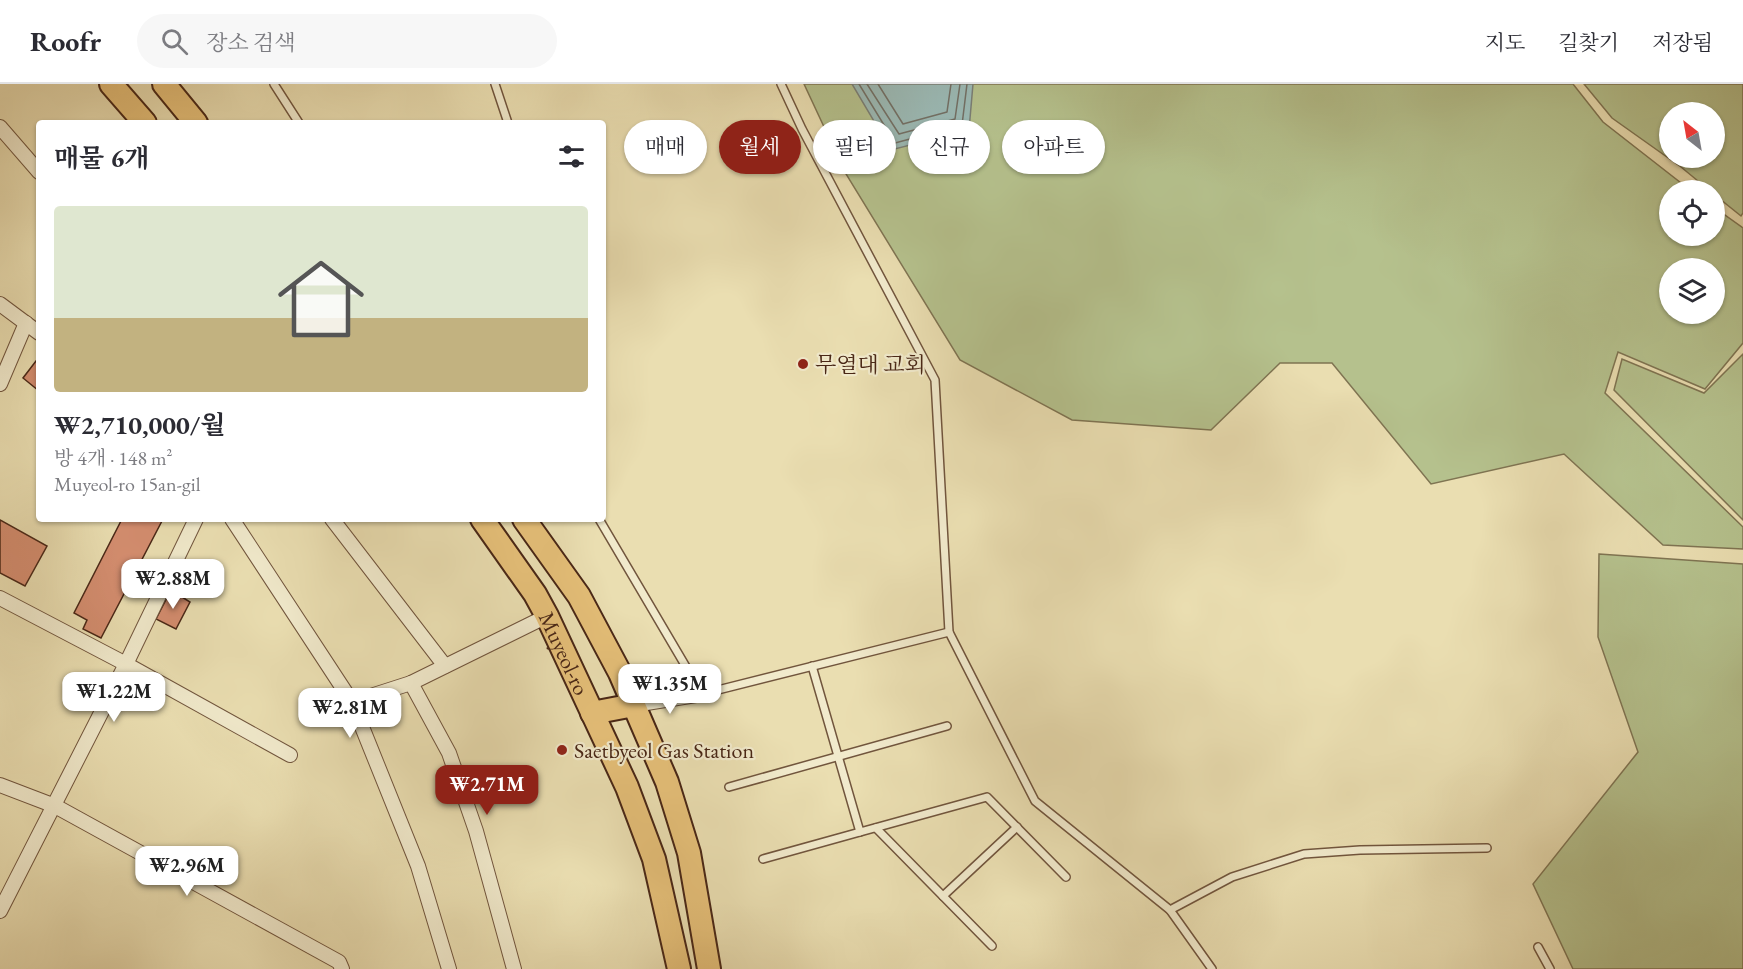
<!DOCTYPE html>
<html lang="ko">
<head>
<meta charset="utf-8">
<style>
	body { margin:0; font-family:"EB Garamond","Noto Serif KR",serif; background:#f7f7f7; color:#2b2b33; height:100vh; display:flex; flex-direction:column; font-size:22px; white-space:nowrap }
	* { box-sizing:border-box; margin:0 }
	p { font-size:20px; color:#7c7c81 }
	.icon { flex:none; width:33px; height:33px; fill:none; stroke:currentColor; stroke-width:2; stroke-linecap:round; stroke-linejoin:round }
	.map { position:relative; flex:1; overflow:hidden }
	.drawer { position:absolute; left:36px; top:36px; width:570px; height:402px; display:flex; flex-direction:column; background:#fff; border-radius:6px; box-shadow:0 2px 4px #0004 }
	.drawer>* { flex:none }
	.top-card { position:absolute; left:624px; top:36px; width:570px; height:54px; display:flex; gap:12px }
	.needle { width:39px; rotate:329deg }
	.controls { position:absolute; left:1659px; top:18px; display:grid; gap:12px }
	.controls a { display:grid; place-items:center; width:66px; height:66px; border-radius:50%; background:#fff; box-shadow:0 2px 4px #0004; font-size:30px }
	.price { position:absolute; translate:-50% -51px; padding:0 14px; border-radius:12px; background:#fff; color:#222; font-size:20px; line-height:39px; filter:drop-shadow(0 2px 3px #0008) }
	.price::after { content:''; position:absolute; left:50%; top:36px; width:18px; height:14px; margin-left:-9px; background:inherit; clip-path:polygon(0 0,100% 0,50% 100%) }
	.price.active { background:#8f2418; color:#fff }
	ul { padding:0; list-style:none }
	li { display:grid; align-content:center; gap:12px; height:318px; padding:0 18px }
	li+li { border-top:2px solid #e1e1e2 }
	li span { display:grid; place-items:center; height:186px; border-radius:6px; color:#555 }
	li>.icon { margin-inline-start:auto }
	span .icon { width:108px; height:108px; fill:#fffc; stroke-width:1 }
	li b { font-size:26px }
	h2 { display:flex; justify-content:space-between; align-items:center; height:72px; padding:0 18px; font-size:26px }
	.tag { padding:0 21px; border-radius:27px; background:#fff; box-shadow:0 2px 4px #0004; font-size:21px; line-height:54px }
	.tag.active { background:#8f2418; color:#fff }
	header { display:flex; align-items:center; gap:36px; box-sizing:border-box; height:84px; padding:0 30px; background:#fff; border-bottom:2px solid #e1e1e2 }
	header strong { font-size:28px }
	nav { display:flex; gap:33px; margin-inline-start:auto; font-size:21px }
	.search { width:420px; height:54px; background:#f7f7f7; display:flex; align-items:center; gap:15px; box-sizing:border-box; padding:0 21px; border-radius:33px; color:#7c7c81; font-size:22px }
	.map>svg:first-child { display:block }
</style>
</head>
<body>
<header>
<strong>Roofr</strong>
<div class="search"><svg class="icon" aria-label="search" viewBox="0 0 24 24"><circle cx="10" cy="10" r="6"/><path d="M15 15l6 6"/></svg>장소 검색</div>
<nav><a>지도</a><a>길찾기</a><a>저장됨</a></nav>
</header>
<div class="map">
<svg width="1743" height="885" viewBox="0 0 1743 885">
	<rect width="100%" height="100%" fill="#eadeb1"/>
	<filter id="stains"><feTurbulence type="fractalNoise" baseFrequency=".00333" numOctaves="4"/><feColorMatrix values="0 0 0 0 .2 0 0 0 0 .09 0 0 0 0 .02 0 0 0 .5 -.17"/></filter>
	<radialGradient id="worn" r=".72"><stop offset=".6" stop-color="#630" stop-opacity="0"/><stop offset="1" stop-color="#630" stop-opacity=".3"/></radialGradient>
	<g fill="#b5c18d" stroke="#7f7452" stroke-width="1.5" fill-rule="evenodd">
		<path d="M 804,0 L 1573,0 L 1603,38 L 1690,106 L 1670,106 L 1670,152 L 1714,152 L 1715,124 L 1743,144 L 1743,259 L 1705,305 L 1618,268 L 1605,309 L 1743,443 L 1743,465 L 1663,461 L 1564,370 L 1431,400 L 1332,279 L 1280,279 L 1211,346 L 1072,336 L 960,276 L 846,90 ZM 1670,184 L 1714,184 L 1714,230 L 1670,230 Z"/>
		<path d="M 1584,0 L 1743,0 L 1743,129 L 1741,132 L 1715,111 L 1714,106 L 1709,106 L 1681,83 L 1612,34 ZM 1670,28 L 1714,28 L 1714,74 L 1670,74 Z"/>
		<path d="M 1743,270 L 1743,436 L 1614,306 L 1622,275 L 1704,309 Z"/>
		<path d="M 1599,470 L 1743,480 L 1743,885 L 1573,885 L 1533,800 L 1638,668 L 1598,553 Z"/>
	</g>
	<path fill="#9bbab6" stroke="#7a7f76" stroke-width="1.5" d="M 852,0 L 973,0 L 969,46 L 891,66 Z"/>
	<g fill="none" stroke-linecap="round" stroke-linejoin="round">
		<g stroke="#727066" stroke-width="1.5">
			<path d="M 859,0 L 895,59 L 962,41 L 967,0"/>
			<path d="M 867,0 L 899,50 L 955,35 L 960,0"/>
			<path d="M 878,0 L 903,40 L 947,28 L 951,0"/>
		</g>
	</g>
	<g fill="#d48d6f" stroke="#492716" stroke-width="1.5">
		<path d="M 36,277 L 39,279 L 39,307 L 23,294 Z"/>
		<path d="M 122,435 L 163,435 L 101,554 L 83,545 L 87,536 L 74,529 Z"/>
		<path d="M 0,436 L 47,462 L 25,502 L 0,489 Z"/>
		<path d="M 171,506 L 190,518 L 176,545 L 156,535 Z"/>
	</g>
	<g fill="none" stroke-linecap="round" stroke-linejoin="round">
		<defs>
			<g id="lane">
				<path d="M 274,0 L 299,39"/>
				<path d="M 495,0 L 508,39"/>
				<path d="M 781,0 L 802,45 L 935,296 L 949,548 L 1035,717 L 1170,826 L 1212,885"/>
				<path d="M 599,435 L 702,610 L 949,548"/>
				<path d="M 812,582 L 860,748 L 987,713 L 1066,793"/>
				<path d="M 729,703 L 947,642"/>
				<path d="M 876,744 L 992,862"/>
				<path d="M 763,775 L 860,748"/>
				<path d="M 943,812 L 1017,743"/>
				<path d="M 1170,826 L 1232,793 L 1304,770 L 1360,766 L 1487,764"/>
				<path d="M 1538,863 L 1550,885"/>
			</g>
			<g id="street">
				<path d="M 0,43 L 39,88"/>
				<path d="M 0,220 L 39,249"/>
				<path d="M 0,300 L 26,239"/>
				<path d="M 232,435 L 352,618 L 418,782 L 449,885"/>
				<path d="M 332,435 L 445,582"/>
				<path d="M 0,514 L 126,580 L 290,671"/>
				<path d="M 411,599 L 449,669 L 476,747 L 514,885"/>
				<path d="M 352,618 L 411,599 L 547,532"/>
				<path d="M 634,621 L 702,610"/>
				<path d="M 0,701 L 55,722 L 339,878 L 342,885"/>
				<path d="M 0,827 L 126,580 L 196,435"/>
			</g>
			<g id="primary">
				<path d="M 111,0 L 145,39"/>
				<path d="M 164,0 L 196,39"/>
				<path id="s1" d="M 482,435 L 535,510 L 547,532 L 627,703 L 654,775 L 679,885"/>
				<path d="M 524,435 L 579,512 L 620,589 L 667,698 L 689,769 L 709,885"/>
				<path d="M 592,629 L 634,621"/>
			</g>
		</defs>
		<use href="#lane" stroke="#71553d" stroke-width="10"/>
		<use href="#street" stroke="#71553d" stroke-width="16"/>
		<use href="#primary" stroke="#492716" stroke-width="26"/>
		<use href="#lane" stroke="#f1eacc" stroke-width="7"/>
		<use href="#street" stroke="#f1eacc" stroke-width="14"/>
		<use href="#primary" stroke="#e5bf78" stroke-width="22"/>
	</g>
	<g fill="#8f2418" stroke="#f1eacc" stroke-width="2">
		<circle cx="803" cy="280" r="6"/>
		<circle cx="562" cy="666" r="6"/>
	</g>
	<g text-anchor="middle" dominant-baseline="central" stroke-width="4.5" stroke-linejoin="round" paint-order="stroke">
		<g font-size="22" fill="#492716" stroke="#f1eacc" text-anchor="start">
			<text x="815" y="280">무열대 교회</text>
			<text x="574" y="666">Saetbyeol Gas Station</text>
		</g>
		<g font-size="22" fill="#492716" stroke="#f1eacc">
			<text stroke="none"><textPath href="#s1" startOffset="158">Muyeol-ro</textPath></text>
		</g>
	</g>
	<rect width="100%" height="100%" filter="url(#stains)"/>
	<rect width="100%" height="100%" fill="url(#worn)"/>
</svg>
<div class="controls">
<a><svg class="needle" viewBox="-14 -14 28 28"><path d="M0-13l5 13h-10z" fill="#e53935"/><path d="M0 13l5-13h-10z" fill="#7c7c81"/></svg></a>
<a><svg class="icon" aria-label="locate" viewBox="0 0 24 24"><circle cx="12" cy="12" r="6"/><path d="M12 2v4M12 18v4M2 12h4M18 12h4"/></svg></a>
<a><svg class="icon" aria-label="layers" viewBox="0 0 24 24"><path d="M12 4l9 5-9 5-9-5zM3 14l9 5 9-5"/></svg></a>
</div>
<b class="price" style="left:173px;top:526px">₩2.88M</b>
<b class="price" style="left:670px;top:631px">₩1.35M</b>
<b class="price" style="left:114px;top:639px">₩1.22M</b>
<b class="price" style="left:350px;top:655px">₩2.81M</b>
<b class="price active" style="left:487px;top:732px">₩2.71M</b>
<b class="price" style="left:187px;top:813px">₩2.96M</b>
<div class="top-card">
<a class="tag">매매</a>
<a class="tag active">월세</a>
<a class="tag">필터</a>
<a class="tag">신규</a>
<a class="tag">아파트</a>
</div>
<section class="drawer">
<h2>매물 6개<svg class="icon" aria-label="filters" viewBox="0 0 24 24"><path d="M4 7h16M4 17h16"/><circle cx="9" cy="7" r="2"/><circle cx="15" cy="17" r="2"/></svg></h2>
<ul>
<li><span style="background:linear-gradient(#dfe7d0 60%,#c2b280 0)"><svg class="icon" aria-label="home" viewBox="0 0 24 24"><path d="M3 11l9-7 9 7M6 9v11h12V9"/></svg></span><div><b>₩2,710,000/월</b><p>방 4개 · 148 m²</p><p>Muyeol-ro 15an-gil</p></div></li>
</ul>
</section>
</div>
</body>
</html>
